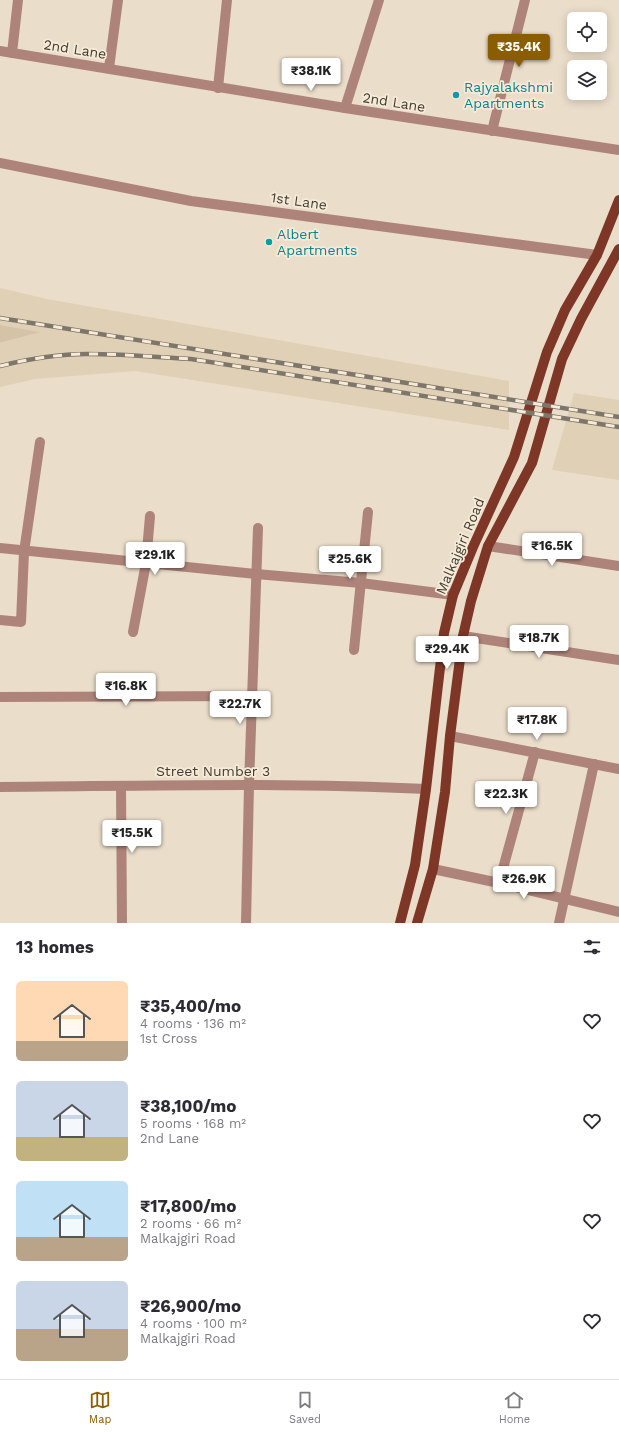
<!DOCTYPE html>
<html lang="en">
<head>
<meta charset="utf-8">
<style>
	body { margin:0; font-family:"Work Sans",sans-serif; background:#f7f7f7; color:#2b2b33; height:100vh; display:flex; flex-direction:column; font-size:15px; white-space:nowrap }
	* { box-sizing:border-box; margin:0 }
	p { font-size:13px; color:#7c7c81 }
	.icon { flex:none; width:22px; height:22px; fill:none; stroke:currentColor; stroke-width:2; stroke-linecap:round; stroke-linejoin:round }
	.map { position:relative; height:923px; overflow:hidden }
	.sheet { display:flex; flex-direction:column; background:#fff; flex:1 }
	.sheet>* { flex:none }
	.buttons { position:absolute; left:567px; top:12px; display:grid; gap:8px }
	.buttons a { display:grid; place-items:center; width:40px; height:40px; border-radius:6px; background:#fff; box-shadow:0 2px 10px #0003; font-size:20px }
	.price { position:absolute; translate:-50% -34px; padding:0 9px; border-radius:4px; background:#fff; color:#222; font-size:13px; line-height:26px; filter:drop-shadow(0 1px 2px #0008) }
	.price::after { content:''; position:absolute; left:50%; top:24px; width:12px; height:9px; margin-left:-6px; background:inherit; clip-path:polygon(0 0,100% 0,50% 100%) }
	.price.on { background:#8a5d00; color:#fff }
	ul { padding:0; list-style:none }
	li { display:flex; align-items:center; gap:12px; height:100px; padding:0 16px }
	li span { display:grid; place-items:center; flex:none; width:112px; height:80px; border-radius:6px; color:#555 }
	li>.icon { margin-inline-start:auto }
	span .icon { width:48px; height:48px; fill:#fffc; stroke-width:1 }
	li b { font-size:17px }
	h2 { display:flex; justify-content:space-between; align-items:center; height:48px; padding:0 16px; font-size:17px }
	.tab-bar { display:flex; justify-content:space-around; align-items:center; height:56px; border-top:1px solid #e1e1e2; background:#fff; font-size:11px; color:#7c7c81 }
	.tab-bar a { display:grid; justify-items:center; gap:2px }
	.tab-bar .on { color:#8a5d00 }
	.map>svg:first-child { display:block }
</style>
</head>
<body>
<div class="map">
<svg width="619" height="923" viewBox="0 0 619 923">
	<rect width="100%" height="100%" fill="#eaddca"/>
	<g fill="#e0d0b5">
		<path d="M 0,288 L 47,299 L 509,381 L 509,430 L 135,371 L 35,379 L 0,387 L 0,343 L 39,332 L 0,325 Z"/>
		<path d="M 574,393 L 619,400 L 619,480 L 552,470 Z"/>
	</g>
	<path fill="#d5c3a7" d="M 0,325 L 40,332 L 0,343 Z"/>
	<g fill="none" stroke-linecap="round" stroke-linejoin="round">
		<g stroke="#ae847a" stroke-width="10">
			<path d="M 0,51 L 345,108 L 619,150"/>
			<path d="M 12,53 L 18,0"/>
			<path d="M 109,68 L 118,0"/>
			<path d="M 218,88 L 227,0"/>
			<path d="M 345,108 L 379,0"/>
			<path d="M 492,131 L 525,0"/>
			<path d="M 0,163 L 191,201 L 597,255"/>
			<path d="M 488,546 L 619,566"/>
			<path d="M 0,548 L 256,574 L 361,583 L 453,595"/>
			<path d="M 0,620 L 21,622 L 24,552 L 40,442"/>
			<path d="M 133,632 L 146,563 L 150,516"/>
			<path d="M 463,636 L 619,660"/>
			<path d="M 354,650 L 368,512"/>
			<path d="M 0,697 L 252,696"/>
			<path d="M 450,736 L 619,769"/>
			<path d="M 121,786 L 122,923"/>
			<path d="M 0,787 C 142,786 284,782 426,789"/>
			<path d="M 433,869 L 499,883 L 619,912"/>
			<path d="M 499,883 L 535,752"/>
			<path d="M 246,923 L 249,785 L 258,528"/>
			<path d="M 559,923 L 594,764"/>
		</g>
		<g stroke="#7e3726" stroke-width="10">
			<path d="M 400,923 L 415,865 L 426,789 L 444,633 L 453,595 L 473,547 L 514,457 L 547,352 L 565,310 L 597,255 L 619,200"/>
			<path d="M 417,923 L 433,869 L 445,792 L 450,736 L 463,636 L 471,601 L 488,546 L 532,463 L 562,359 L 581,319 L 619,249"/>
		</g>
		<defs>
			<g id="rail">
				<path d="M 0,318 L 619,417"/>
				<path d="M 0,366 C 28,359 59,354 87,354 C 122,354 157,357 191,359 L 619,427"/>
			</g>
		</defs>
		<use href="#rail" stroke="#7e766a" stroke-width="4.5"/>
		<use href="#rail" stroke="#f7ebd7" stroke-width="3" stroke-dasharray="9" stroke-linecap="butt"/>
	</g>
	<g fill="#0f9aa8" stroke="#f7ebd7" stroke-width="1.5">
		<circle cx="456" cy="95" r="4"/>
		<circle cx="269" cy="242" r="4"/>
	</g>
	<g text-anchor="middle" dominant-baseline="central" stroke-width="3.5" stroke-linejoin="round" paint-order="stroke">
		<g font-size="14" fill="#413c34" stroke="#f7ebd7">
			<text transform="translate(75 49) rotate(9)">2nd Lane</text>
			<text transform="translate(394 102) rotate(9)">2nd Lane</text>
			<text transform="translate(299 201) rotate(8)">1st Lane</text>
			<text transform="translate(460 546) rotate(-67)">Malkajgiri Road</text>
			<text x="213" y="771">Street Number 3</text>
		</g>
		<g font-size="14" fill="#0d838f" stroke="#f7ebd7" text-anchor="start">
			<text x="464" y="87">Rajyalakshmi<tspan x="464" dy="16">Apartments</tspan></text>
			<text x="277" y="234">Albert<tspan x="277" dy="16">Apartments</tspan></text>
		</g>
	</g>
</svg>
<div class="buttons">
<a><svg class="icon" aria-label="locate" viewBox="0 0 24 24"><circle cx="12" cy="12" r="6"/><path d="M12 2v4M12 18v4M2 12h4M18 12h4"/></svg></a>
<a><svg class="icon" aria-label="layers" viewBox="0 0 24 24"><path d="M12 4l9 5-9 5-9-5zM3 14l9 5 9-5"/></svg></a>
</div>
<b class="price on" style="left:519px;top:68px">₹35.4K</b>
<b class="price" style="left:311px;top:92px">₹38.1K</b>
<b class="price" style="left:552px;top:567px">₹16.5K</b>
<b class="price" style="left:155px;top:576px">₹29.1K</b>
<b class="price" style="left:350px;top:580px">₹25.6K</b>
<b class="price" style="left:539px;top:659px">₹18.7K</b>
<b class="price" style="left:447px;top:670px">₹29.4K</b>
<b class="price" style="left:126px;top:707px">₹16.8K</b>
<b class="price" style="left:240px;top:725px">₹22.7K</b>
<b class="price" style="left:537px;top:741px">₹17.8K</b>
<b class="price" style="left:506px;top:815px">₹22.3K</b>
<b class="price" style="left:132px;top:854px">₹15.5K</b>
<b class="price" style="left:524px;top:900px">₹26.9K</b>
</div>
<section class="sheet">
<h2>13 homes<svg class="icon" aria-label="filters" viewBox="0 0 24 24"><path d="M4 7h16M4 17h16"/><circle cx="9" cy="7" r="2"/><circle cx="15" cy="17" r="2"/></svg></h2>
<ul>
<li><span style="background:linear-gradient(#ffd9b3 75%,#b9a48a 0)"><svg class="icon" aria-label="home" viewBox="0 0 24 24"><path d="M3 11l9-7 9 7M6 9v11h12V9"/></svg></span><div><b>₹35,400/mo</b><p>4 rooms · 136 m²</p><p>1st Cross</p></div><svg class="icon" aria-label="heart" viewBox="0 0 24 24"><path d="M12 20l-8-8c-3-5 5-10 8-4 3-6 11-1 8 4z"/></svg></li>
<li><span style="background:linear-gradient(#c9d6e8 70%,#c2b280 0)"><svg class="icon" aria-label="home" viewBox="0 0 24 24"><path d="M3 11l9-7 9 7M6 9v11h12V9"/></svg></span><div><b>₹38,100/mo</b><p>5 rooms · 168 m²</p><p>2nd Lane</p></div><svg class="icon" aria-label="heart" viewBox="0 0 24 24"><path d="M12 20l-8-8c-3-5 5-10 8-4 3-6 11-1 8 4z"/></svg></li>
<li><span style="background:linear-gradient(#bfe0f5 70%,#b9a48a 0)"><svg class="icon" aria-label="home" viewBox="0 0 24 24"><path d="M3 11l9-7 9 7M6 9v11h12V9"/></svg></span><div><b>₹17,800/mo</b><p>2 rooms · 66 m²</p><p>Malkajgiri Road</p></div><svg class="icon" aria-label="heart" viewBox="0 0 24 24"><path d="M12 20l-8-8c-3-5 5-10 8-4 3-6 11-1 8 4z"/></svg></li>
<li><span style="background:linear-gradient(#c9d6e8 60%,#b9a48a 0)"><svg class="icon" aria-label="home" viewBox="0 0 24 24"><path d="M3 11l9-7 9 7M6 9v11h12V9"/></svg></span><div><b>₹26,900/mo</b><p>4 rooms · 100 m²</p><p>Malkajgiri Road</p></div><svg class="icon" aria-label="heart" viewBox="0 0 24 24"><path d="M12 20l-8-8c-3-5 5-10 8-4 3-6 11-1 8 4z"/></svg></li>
</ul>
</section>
<nav class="tab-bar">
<a class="on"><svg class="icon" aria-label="map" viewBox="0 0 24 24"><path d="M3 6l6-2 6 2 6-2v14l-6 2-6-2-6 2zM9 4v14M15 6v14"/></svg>Map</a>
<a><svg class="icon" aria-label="saved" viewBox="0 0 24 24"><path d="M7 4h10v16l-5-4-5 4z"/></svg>Saved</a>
<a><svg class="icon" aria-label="home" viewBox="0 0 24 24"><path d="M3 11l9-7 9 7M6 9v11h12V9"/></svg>Home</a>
</nav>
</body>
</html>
